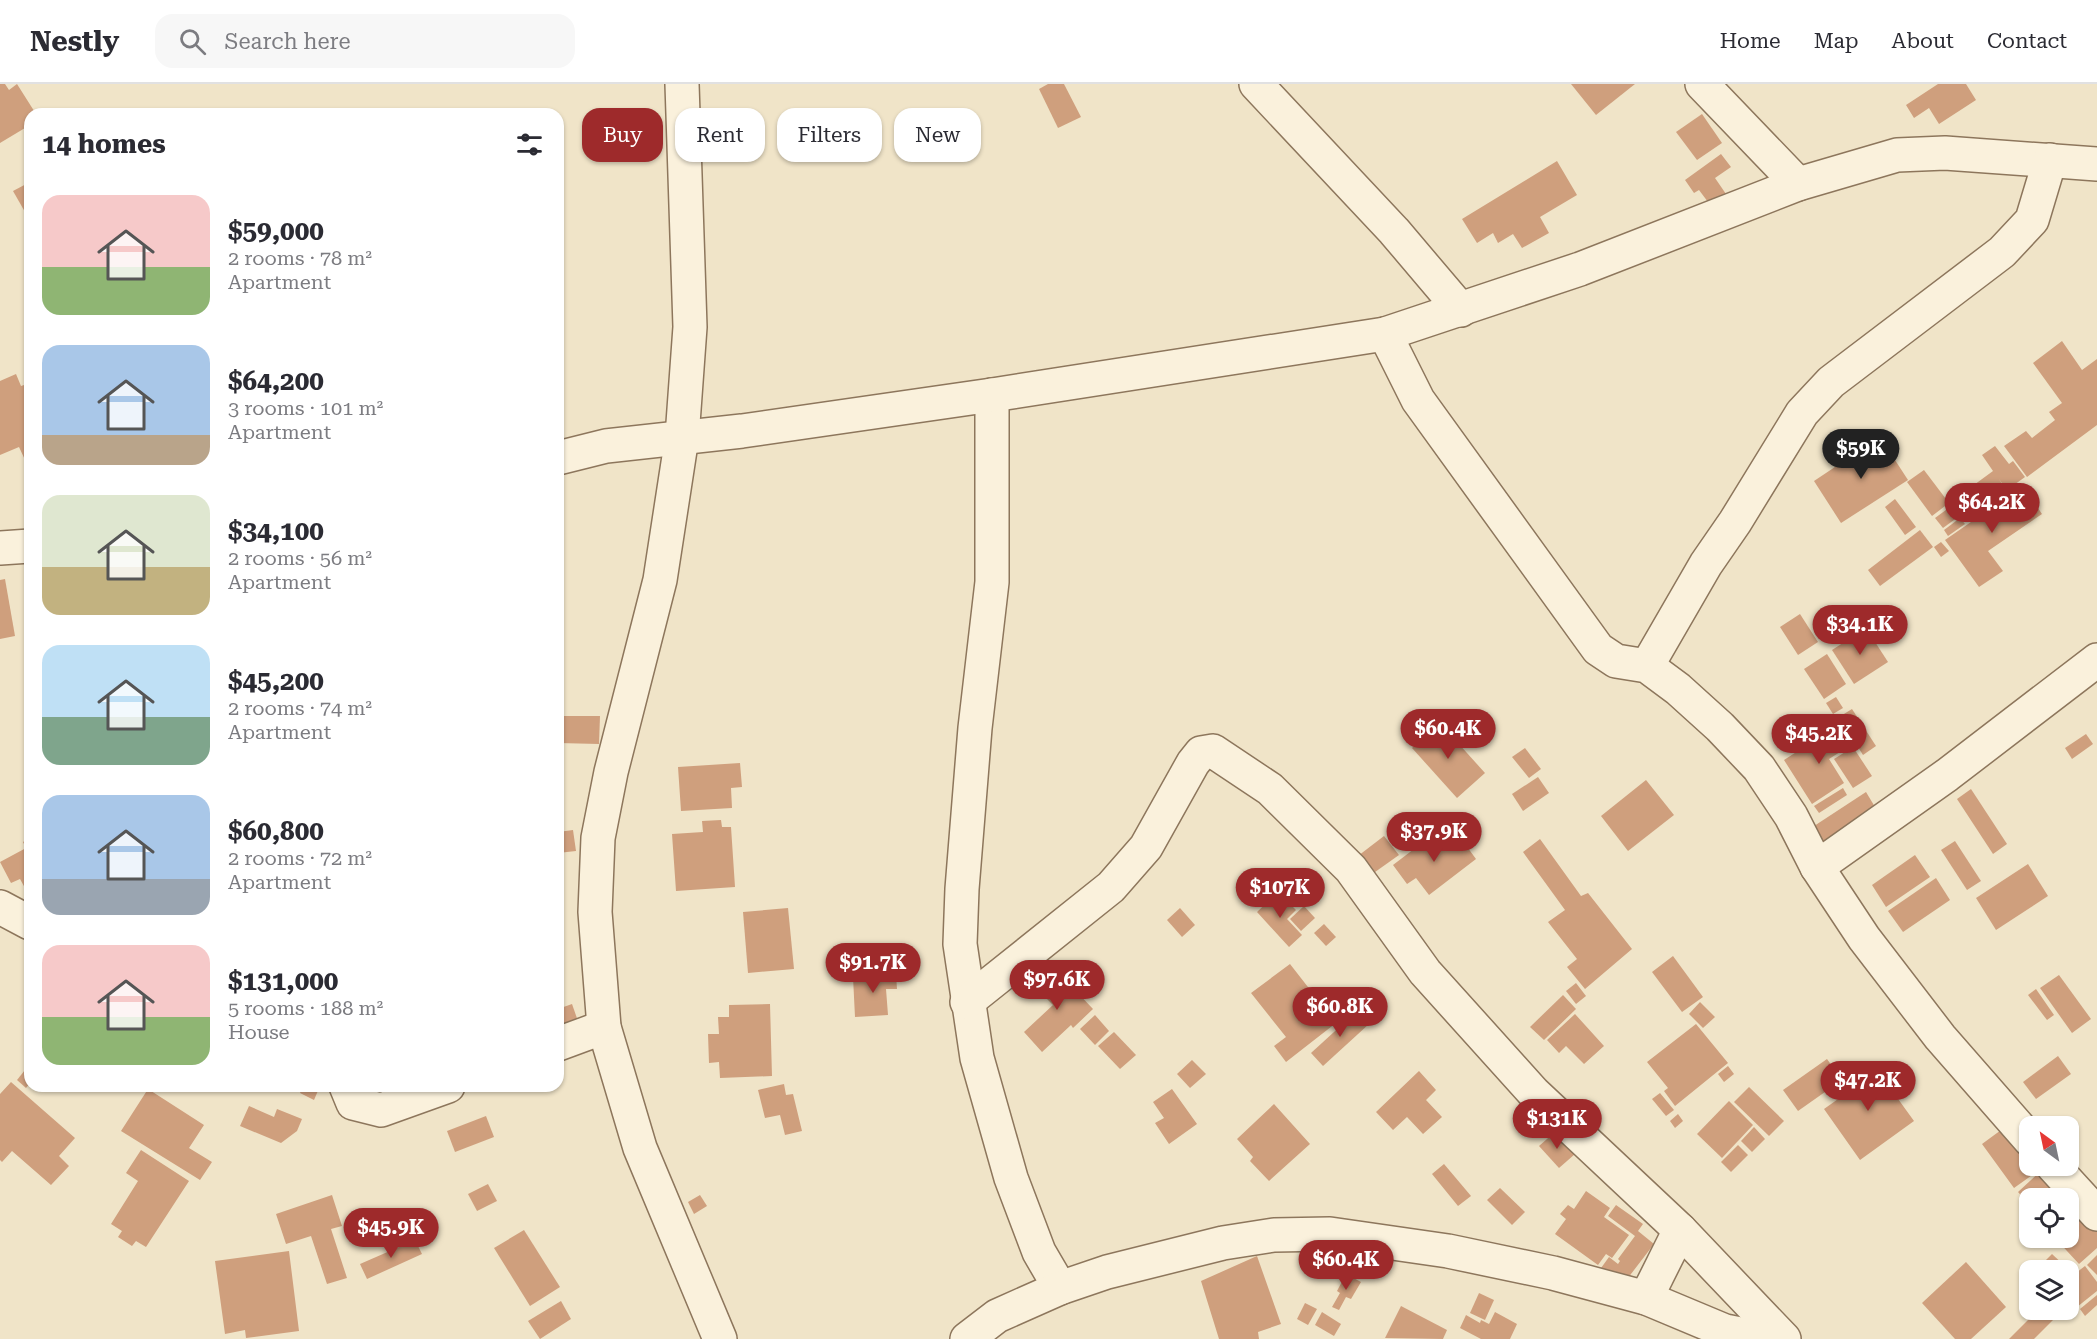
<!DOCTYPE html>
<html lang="en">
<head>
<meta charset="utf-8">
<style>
	body { margin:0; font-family:"Roboto Serif",serif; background:#f7f7f7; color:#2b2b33; height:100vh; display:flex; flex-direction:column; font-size:22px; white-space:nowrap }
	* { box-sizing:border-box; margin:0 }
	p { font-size:20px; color:#7c7c81 }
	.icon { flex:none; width:33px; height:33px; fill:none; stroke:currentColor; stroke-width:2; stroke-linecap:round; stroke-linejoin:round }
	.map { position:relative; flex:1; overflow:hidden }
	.sheet { position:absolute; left:24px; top:24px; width:540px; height:984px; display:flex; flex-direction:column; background:#fff; border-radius:18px; box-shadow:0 2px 4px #0004 }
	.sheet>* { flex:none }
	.hud { position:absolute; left:582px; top:24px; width:570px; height:54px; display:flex; gap:12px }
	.needle { width:39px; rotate:327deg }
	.tools { position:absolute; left:2019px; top:1032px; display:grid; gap:12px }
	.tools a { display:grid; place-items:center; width:60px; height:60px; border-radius:12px; background:#fff; box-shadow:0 2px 4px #0004; font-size:30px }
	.price { position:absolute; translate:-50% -51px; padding:0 14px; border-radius:21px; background:#9e2a2b; color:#fff; font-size:20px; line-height:39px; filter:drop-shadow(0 2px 3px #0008) }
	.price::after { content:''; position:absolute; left:50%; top:36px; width:18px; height:14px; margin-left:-9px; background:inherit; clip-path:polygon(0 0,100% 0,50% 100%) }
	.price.selected { background:#222; color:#fff }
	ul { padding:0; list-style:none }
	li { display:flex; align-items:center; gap:18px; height:150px; padding:0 18px }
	li span { display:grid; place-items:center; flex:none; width:168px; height:120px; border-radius:18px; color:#555 }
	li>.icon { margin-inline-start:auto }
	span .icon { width:72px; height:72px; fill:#fffc; stroke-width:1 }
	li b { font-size:26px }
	h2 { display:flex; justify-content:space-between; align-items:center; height:72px; padding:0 18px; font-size:26px }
	.chip { padding:0 21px; border-radius:18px; background:#fff; box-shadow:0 2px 4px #0004; font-size:21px; line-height:54px }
	.chip.selected { background:#9e2a2b; color:#fff }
	header { display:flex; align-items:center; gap:36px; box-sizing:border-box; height:84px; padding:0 30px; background:#fff; border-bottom:2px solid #e1e1e2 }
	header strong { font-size:28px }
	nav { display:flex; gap:33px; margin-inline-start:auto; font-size:21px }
	.search { width:420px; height:54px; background:#f7f7f7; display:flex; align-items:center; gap:15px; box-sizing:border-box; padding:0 21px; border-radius:18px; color:#7c7c81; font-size:22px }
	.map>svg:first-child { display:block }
</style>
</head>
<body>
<header>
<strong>Nestly</strong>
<div class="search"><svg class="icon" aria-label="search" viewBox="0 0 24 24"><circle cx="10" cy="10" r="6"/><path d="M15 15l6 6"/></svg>Search here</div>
<nav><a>Home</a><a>Map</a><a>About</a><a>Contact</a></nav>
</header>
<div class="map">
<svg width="2097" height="1255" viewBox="0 0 2097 1255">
	<rect width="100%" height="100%" fill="#f0e4c8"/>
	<g fill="#cf9f7d">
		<path d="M 0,0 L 5,0 L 9,6 L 17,0 L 36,30 L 30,30 L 30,41 L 0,59 Z"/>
		<path d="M 1048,0 L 1064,0 L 1081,33 L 1058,44 L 1039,5 Z"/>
		<path d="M 1571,0 L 1635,0 L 1596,31 Z"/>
		<path d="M 1938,0 L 1966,0 L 1976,16 L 1939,40 L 1929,24 L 1914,34 L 1906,21 Z"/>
		<path d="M 1702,30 L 1722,59 L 1697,76 L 1676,48 Z"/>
		<path d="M 1721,70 L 1731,83 L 1715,94 L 1726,110 L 1711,122 L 1699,106 L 1694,109 L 1685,96 Z"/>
		<path d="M 1557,77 L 1577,111 L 1540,133 L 1549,149 L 1522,164 L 1513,150 L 1498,159 L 1493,149 L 1477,159 L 1462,135 Z"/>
		<path d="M 30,98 L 30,125 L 25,128 L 13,107 Z"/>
		<path d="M 2062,257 L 2082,286 L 2097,275 L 2097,341 L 2027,393 L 2004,362 L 2026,347 L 2032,354 L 2055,336 L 2049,328 L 2062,319 L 2033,279 Z"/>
		<path d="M 16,290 L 21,302 L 30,299 L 30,376 L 26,378 L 19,363 L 0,371 L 0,297 Z"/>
		<path d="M 1880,353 L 1908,396 L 1841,439 L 1814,397 Z"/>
		<path d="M 1995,362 L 2009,380 L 2013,377 L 2025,393 L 2007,406 L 1999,395 L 2006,406 L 1966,436 L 1952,417 L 1993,387 L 1982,371 Z"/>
		<path d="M 1924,386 L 1949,419 L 1932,432 L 1907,398 Z"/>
		<path d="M 2023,402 L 2042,430 L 1988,467 L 2003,487 L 1979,503 L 1945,456 Z"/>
		<path d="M 1895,415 L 1916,443 L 1905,451 L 1885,423 Z"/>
		<path d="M 1950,423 L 1958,433 L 1943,444 L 1935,434 Z"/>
		<path d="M 1960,434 L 1965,440 L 1948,452 L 1944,446 Z"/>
		<path d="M 1920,446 L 1933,463 L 1880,502 L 1868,486 Z"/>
		<path d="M 1941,458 L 1949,467 L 1941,473 L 1934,463 Z"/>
		<path d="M 5,495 L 15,552 L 0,555 L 0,496 Z"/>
		<path d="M 1800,530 L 1818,558 L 1798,571 L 1780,543 Z"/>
		<path d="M 1866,544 L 1888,578 L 1854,600 L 1832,566 Z"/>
		<path d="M 1827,570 L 1846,600 L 1824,615 L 1804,585 Z"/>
		<path d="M 1836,613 L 1843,624 L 1833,630 L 1826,619 Z"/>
		<path d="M 1852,625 L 1876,662 L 1863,671 L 1839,633 Z"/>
		<path d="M 558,632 L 600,632 L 599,660 L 558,659 Z"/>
		<path d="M 1440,639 L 1485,689 L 1457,714 L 1412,664 Z"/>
		<path d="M 1838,641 L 1851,661 L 1829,675 L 1844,699 L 1812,720 L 1784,676 Z"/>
		<path d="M 2086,650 L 2093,660 L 2072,675 L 2065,664 Z"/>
		<path d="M 1853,663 L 1872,692 L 1853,704 L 1834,675 Z"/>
		<path d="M 1525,664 L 1541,685 L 1529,694 L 1512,673 Z"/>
		<path d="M 740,679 L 742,703 L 731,704 L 732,724 L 681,727 L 678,683 Z"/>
		<path d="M 1538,693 L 1549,709 L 1523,727 L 1512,710 Z"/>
		<path d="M 1646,696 L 1674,731 L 1628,767 L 1601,732 Z"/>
		<path d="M 1843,704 L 1847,711 L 1819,729 L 1814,722 Z"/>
		<path d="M 1971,705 L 2007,760 L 1993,770 L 1957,715 Z"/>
		<path d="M 1866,708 L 1878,728 L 1820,765 L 1808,746 Z"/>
		<path d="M 721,736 L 722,743 L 731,743 L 735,803 L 676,807 L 672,750 L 703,748 L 702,737 Z"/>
		<path d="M 573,746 L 576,767 L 558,769 L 558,748 Z"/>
		<path d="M 1435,749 L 1448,767 L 1462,756 L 1476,775 L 1429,811 L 1416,794 L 1407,800 L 1393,781 Z"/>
		<path d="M 1384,752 L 1399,771 L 1368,793 L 1354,775 Z"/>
		<path d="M 30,754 L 30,813 L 20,795 L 11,799 L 0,778 L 26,764 L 23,758 Z"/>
		<path d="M 1540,755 L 1581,812 L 1588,809 L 1632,865 L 1585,905 L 1567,883 L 1577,875 L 1548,838 L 1565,826 L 1523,768 Z"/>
		<path d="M 1955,757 L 1981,797 L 1967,806 L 1941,766 Z"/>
		<path d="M 1915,771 L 1930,793 L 1886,823 L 1872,801 Z"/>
		<path d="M 2028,780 L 2048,812 L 1996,846 L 1976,814 Z"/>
		<path d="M 1936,794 L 1950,816 L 1903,848 L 1888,827 Z"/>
		<path d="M 1278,808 L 1296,826 L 1287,835 L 1302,851 L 1289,863 L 1257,828 Z"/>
		<path d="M 1304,822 L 1315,834 L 1301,847 L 1290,835 Z"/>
		<path d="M 788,824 L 794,885 L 748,889 L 743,828 Z"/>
		<path d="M 1180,824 L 1195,841 L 1182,853 L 1167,836 Z"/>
		<path d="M 1324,840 L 1336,853 L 1326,862 L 1314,849 Z"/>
		<path d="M 1673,872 L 1703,913 L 1682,928 L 1652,888 Z"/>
		<path d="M 1290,880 L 1336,939 L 1286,978 L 1274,962 L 1286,953 L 1251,909 Z"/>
		<path d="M 1056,886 L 1093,925 L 1073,944 L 1071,941 L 1042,968 L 1024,948 L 1053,921 L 1036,904 Z"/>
		<path d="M 896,890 L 897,905 L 886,905 L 888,931 L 855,933 L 853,893 Z"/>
		<path d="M 2059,891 L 2091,935 L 2072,949 L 2040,904 Z"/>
		<path d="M 1576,899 L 1586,912 L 1576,920 L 1566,907 Z"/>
		<path d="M 2036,905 L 2054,931 L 2047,936 L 2028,911 Z"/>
		<path d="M 1563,911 L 1576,925 L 1544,956 L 1530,943 Z"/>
		<path d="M 1700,918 L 1715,933 L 1703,944 L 1689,930 Z"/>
		<path d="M 572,920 L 579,940 L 558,947 L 558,925 Z"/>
		<path d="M 770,920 L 772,992 L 720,994 L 719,978 L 709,979 L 708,950 L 719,950 L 718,933 L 729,933 L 729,921 Z"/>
		<path d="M 1357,927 L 1369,940 L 1323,982 L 1311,969 Z"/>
		<path d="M 1575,930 L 1604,962 L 1584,980 L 1566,962 L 1559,969 L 1547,956 Z"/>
		<path d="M 1095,931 L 1109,947 L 1095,961 L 1080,945 Z"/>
		<path d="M 1696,940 L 1728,979 L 1675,1022 L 1664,1007 L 1668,1004 L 1647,978 Z"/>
		<path d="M 1114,948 L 1136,971 L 1120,985 L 1098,962 Z"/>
		<path d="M 2058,972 L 2071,990 L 2036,1015 L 2023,998 Z"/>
		<path d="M 1827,975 L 1842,996 L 1798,1027 L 1783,1006 Z"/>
		<path d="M 1192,976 L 1206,990 L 1190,1004 L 1177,990 Z"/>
		<path d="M 1872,979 L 1914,1037 L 1860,1076 L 1824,1025 L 1848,1008 L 1842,1001 Z"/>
		<path d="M 1728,982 L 1734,990 L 1724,998 L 1718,990 Z"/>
		<path d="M 25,986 L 30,991 L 30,999 L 26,1004 L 17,996 Z"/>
		<path d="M 1419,987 L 1436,1006 L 1426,1016 L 1442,1033 L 1423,1050 L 1407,1033 L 1393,1046 L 1376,1028 Z"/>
		<path d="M 11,998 L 75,1054 L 59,1072 L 69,1082 L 51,1101 L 12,1067 L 2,1078 L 0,1076 L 0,1010 Z"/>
		<path d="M 784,1000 L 786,1011 L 793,1010 L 802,1047 L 785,1051 L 780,1031 L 765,1034 L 758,1006 Z"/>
		<path d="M 303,1002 L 320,1002 L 314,1016 L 300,1009 Z"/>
		<path d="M 1749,1003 L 1784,1037 L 1769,1052 L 1734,1018 Z"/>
		<path d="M 148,1005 L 204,1041 L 189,1064 L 212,1078 L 200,1096 L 121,1047 Z"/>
		<path d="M 1172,1005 L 1197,1040 L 1169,1060 L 1155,1039 L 1164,1034 L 1153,1018 Z"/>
		<path d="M 1660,1009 L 1674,1026 L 1666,1032 L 1652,1015 Z"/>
		<path d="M 1729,1017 L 1753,1041 L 1722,1074 L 1697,1050 Z"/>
		<path d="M 1274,1020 L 1310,1060 L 1269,1097 L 1250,1077 L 1253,1073 L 1237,1055 Z"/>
		<path d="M 249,1022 L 274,1033 L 277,1025 L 302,1035 L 297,1047 L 281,1059 L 240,1042 Z"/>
		<path d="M 1678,1030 L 1683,1037 L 1675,1044 L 1670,1037 Z"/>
		<path d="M 486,1032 L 494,1053 L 455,1068 L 447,1047 Z"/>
		<path d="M 2012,1038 L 2030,1063 L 2030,1082 L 2045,1082 L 2014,1104 L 1982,1060 Z"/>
		<path d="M 1754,1043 L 1765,1055 L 1752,1068 L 1741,1057 Z"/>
		<path d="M 1555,1048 L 1575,1070 L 1559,1084 L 1539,1062 Z"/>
		<path d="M 1738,1061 L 1748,1071 L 1731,1088 L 1721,1078 Z"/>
		<path d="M 141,1066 L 189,1097 L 146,1163 L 136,1157 L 132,1162 L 118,1153 L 122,1147 L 111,1140 L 138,1097 L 126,1089 Z"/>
		<path d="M 1444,1080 L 1471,1112 L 1458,1122 L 1432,1090 Z"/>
		<path d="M 2043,1085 L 2056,1098 L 2038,1114 L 2030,1114 L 2030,1121 L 2018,1108 Z"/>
		<path d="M 488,1100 L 497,1117 L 477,1127 L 468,1110 Z"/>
		<path d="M 1500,1104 L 1525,1128 L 1512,1141 L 1487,1116 Z"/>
		<path d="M 1586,1107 L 1610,1124 L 1604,1133 L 1629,1151 L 1612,1174 L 1606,1170 L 1598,1181 L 1555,1150 L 1566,1135 L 1560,1130 L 1568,1121 L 1574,1125 Z"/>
		<path d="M 332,1111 L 342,1142 L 331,1145 L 347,1194 L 327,1200 L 311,1152 L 286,1160 L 276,1130 Z"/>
		<path d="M 700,1111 L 707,1122 L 694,1130 L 688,1118 Z"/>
		<path d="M 1616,1121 L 1643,1140 L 1638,1147 L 1654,1160 L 1621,1203 L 1596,1191 L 1609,1173 L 1618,1180 L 1620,1177 L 1618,1175 L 1635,1152 L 1608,1132 Z"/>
		<path d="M 2074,1121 L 2097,1147 L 2097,1164 L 2079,1180 L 2055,1154 L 2068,1154 L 2068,1126 Z"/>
		<path d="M 524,1146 L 560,1203 L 530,1222 L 494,1164 Z"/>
		<path d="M 415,1156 L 422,1170 L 367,1195 L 360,1180 Z"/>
		<path d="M 289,1167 L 299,1247 L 246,1254 L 245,1246 L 225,1250 L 215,1177 Z"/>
		<path d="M 2052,1170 L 2067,1184 L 2065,1186 L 2048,1186 L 2042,1180 Z"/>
		<path d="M 2097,1171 L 2097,1191 L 2087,1181 Z"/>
		<path d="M 1257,1172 L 1281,1240 L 1258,1248 L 1259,1255 L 1219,1255 L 1201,1197 Z"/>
		<path d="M 1966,1178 L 2006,1223 L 1971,1255 L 1955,1255 L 1922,1219 Z"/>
		<path d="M 2085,1182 L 2097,1198 L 2097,1207 L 2077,1223 L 2068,1213 L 2068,1195 Z"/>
		<path d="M 1346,1190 L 1361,1198 L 1351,1215 L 1346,1213 L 1339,1226 L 1332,1223 L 1340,1209 L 1337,1207 Z"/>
		<path d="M 2030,1195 L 2030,1216 L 2019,1207 Z"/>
		<path d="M 1479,1209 L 1494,1216 L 1485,1236 L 1470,1229 Z"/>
		<path d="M 2097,1211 L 2097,1221 L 2085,1232 L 2080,1225 Z"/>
		<path d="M 561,1217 L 571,1235 L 540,1255 L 528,1237 Z"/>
		<path d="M 1305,1219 L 1317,1225 L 1308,1241 L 1297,1235 Z"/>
		<path d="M 1401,1222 L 1447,1246 L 1443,1255 L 1385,1254 Z"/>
		<path d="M 2038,1226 L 2046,1226 L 2055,1234 L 2034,1255 L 2009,1255 Z"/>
		<path d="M 1322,1228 L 1341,1240 L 1334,1252 L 1315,1241 Z"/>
		<path d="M 1495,1228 L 1517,1240 L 1510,1255 L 1481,1255 L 1460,1244 L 1466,1231 L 1480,1239 L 1481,1236 L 1489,1240 Z"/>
	</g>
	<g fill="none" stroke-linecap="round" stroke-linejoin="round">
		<defs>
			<g id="minor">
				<path d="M 682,0 L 690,243 L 682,353 L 660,496 L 611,688 L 598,754 L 595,828 L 604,943 L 640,1064 L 720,1255"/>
				<path d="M 1256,0 L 1394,147 L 1461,226"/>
				<path d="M 1702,0 L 1798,100"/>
				<path d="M 1385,250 L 1418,316 L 1598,565 L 1616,577 L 1647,582 L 1678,605 L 1720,643 L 1759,684 L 1791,732 L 1817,783 L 1864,854 L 1940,953 L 2030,1056"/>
				<path d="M 992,311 L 992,498 L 975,644 L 962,805 L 960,860 L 977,974 L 1011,1094 L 1039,1168 L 1060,1204"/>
				<path d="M 558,374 L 606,362 L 742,347 L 992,311 L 1385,250 L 1580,185 L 1798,100 L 1897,71 L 1945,69 L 2097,80"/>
				<path d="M 0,464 L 30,462"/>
				<path d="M 1647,582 L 1706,480 L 1735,438 L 1802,329 L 1831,298 L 2002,168 L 2032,136 L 2050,76"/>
				<path d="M 1817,783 L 1947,691 L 2097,576"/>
				<path d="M 0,823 L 30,839"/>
				<path d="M 967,918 L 1111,803 L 1146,763 L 1193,679 L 1201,669 L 1213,667 L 1270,705 L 1351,785 L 1425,888 L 1534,1009 L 1680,1146 L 1784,1255"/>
				<path d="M 558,960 L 604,943"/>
				<path d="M 346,1002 L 353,1019 L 381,1026 L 448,1002"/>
				<path d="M 2053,1082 L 2097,1130"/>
				<path d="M 1646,1214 L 1680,1146"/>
				<path d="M 967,1255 L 997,1232 L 1060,1204 L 1107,1188 L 1223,1159 L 1274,1151 L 1330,1150 L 1448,1167 L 1553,1189 L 1646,1214 L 1725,1247 L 1765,1255"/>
			</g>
		</defs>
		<use href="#minor" stroke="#8d765c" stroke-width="36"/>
		<use href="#minor" stroke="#faf1dc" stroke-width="33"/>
	</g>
</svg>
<div class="tools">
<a><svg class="needle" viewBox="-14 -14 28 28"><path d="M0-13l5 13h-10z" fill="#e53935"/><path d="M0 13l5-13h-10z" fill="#7c7c81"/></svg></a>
<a><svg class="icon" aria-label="locate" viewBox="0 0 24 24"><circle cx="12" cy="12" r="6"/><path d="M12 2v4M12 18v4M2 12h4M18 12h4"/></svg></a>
<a><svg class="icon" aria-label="layers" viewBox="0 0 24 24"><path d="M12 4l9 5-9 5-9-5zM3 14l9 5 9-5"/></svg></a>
</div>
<b class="price selected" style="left:1861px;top:396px">$59K</b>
<b class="price" style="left:1992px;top:450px">$64.2K</b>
<b class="price" style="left:1860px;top:572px">$34.1K</b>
<b class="price" style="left:1448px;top:676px">$60.4K</b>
<b class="price" style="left:1819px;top:681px">$45.2K</b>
<b class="price" style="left:1434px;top:779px">$37.9K</b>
<b class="price" style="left:1280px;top:835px">$107K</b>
<b class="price" style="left:873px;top:910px">$91.7K</b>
<b class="price" style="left:1057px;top:927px">$97.6K</b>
<b class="price" style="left:1340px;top:954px">$60.8K</b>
<b class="price" style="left:1868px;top:1028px">$47.2K</b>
<b class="price" style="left:1557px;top:1066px">$131K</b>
<b class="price" style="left:391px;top:1175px">$45.9K</b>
<b class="price" style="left:1346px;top:1207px">$60.4K</b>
<div class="hud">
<a class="chip selected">Buy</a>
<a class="chip">Rent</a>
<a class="chip">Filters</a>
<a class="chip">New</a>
</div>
<section class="sheet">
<h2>14 homes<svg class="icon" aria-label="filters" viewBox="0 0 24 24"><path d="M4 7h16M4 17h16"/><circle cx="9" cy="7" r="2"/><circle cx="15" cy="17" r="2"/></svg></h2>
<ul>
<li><span style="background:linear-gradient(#f6c9c9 60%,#8fb573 0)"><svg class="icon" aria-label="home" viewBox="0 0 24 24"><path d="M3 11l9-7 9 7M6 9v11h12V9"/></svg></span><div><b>$59,000</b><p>2 rooms · 78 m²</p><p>Apartment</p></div></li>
<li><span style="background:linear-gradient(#a9c7e8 75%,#b9a48a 0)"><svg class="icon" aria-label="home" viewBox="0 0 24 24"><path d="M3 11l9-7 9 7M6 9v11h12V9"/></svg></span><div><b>$64,200</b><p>3 rooms · 101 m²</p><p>Apartment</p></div></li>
<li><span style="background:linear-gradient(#dfe7d0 60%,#c2b280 0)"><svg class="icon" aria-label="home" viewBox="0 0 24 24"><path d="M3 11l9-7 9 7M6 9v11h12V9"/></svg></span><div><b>$34,100</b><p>2 rooms · 56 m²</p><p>Apartment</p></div></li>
<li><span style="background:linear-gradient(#bfe0f5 60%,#7fa58c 0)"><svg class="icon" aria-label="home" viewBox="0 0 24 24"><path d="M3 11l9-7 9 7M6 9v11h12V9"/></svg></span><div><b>$45,200</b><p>2 rooms · 74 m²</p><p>Apartment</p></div></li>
<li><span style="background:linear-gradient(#a9c7e8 70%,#9aa5b1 0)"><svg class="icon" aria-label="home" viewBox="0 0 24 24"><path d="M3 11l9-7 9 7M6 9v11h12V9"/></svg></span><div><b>$60,800</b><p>2 rooms · 72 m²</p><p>Apartment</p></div></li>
<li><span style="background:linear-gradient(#f6c9c9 60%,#8fb573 0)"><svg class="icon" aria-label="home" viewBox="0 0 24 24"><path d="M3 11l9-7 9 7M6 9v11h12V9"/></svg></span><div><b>$131,000</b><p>5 rooms · 188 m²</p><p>House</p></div></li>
</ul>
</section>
</div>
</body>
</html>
